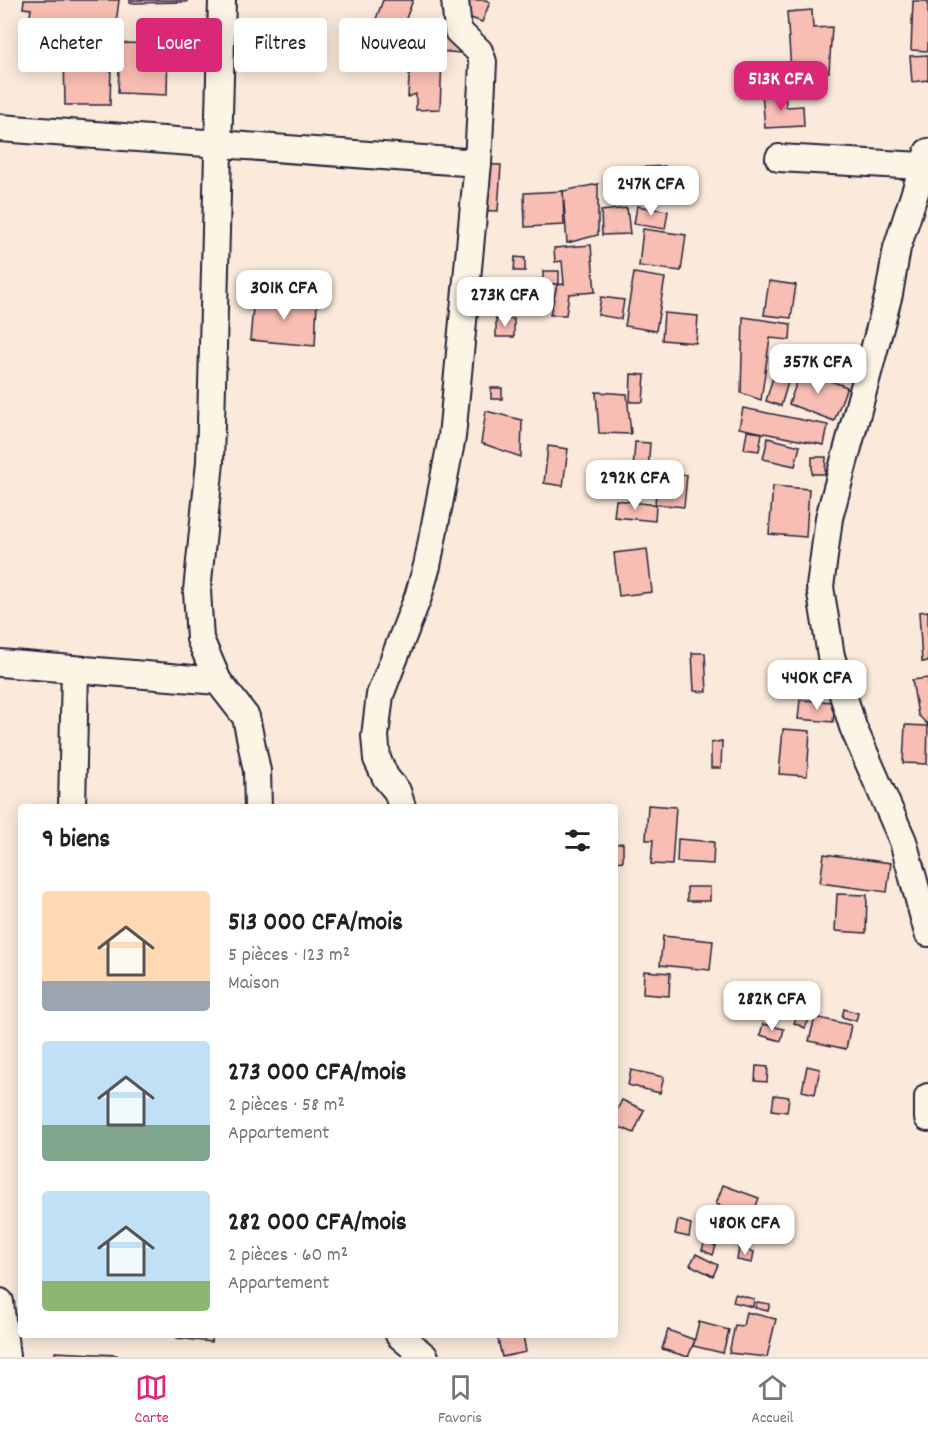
<!DOCTYPE html>
<html lang="fr">
<head>
<meta charset="utf-8">
<style>
	body { margin:0; font-family:Dekko,sans-serif; background:#f6f6f6; color:#222; height:100vh; display:flex; flex-direction:column; font-size:22px; white-space:nowrap }
	* { box-sizing:border-box; margin:0 }
	p { font-size:20px; color:#767676 }
	.icon { flex:none; width:33px; height:33px; fill:none; stroke:currentColor; stroke-width:2; stroke-linecap:round; stroke-linejoin:round }
	.map { position:relative; flex:1; overflow:hidden }
	.details { position:absolute; left:18px; top:804px; width:600px; height:534px; display:flex; flex-direction:column; background:#fff; border-radius:6px; box-shadow:0 3px 15px #0003 }
	.details>* { flex:none }
	.guide { position:absolute; left:18px; top:18px; width:600px; height:54px; display:flex; gap:12px }
	.price { position:absolute; translate:-50% -51px; padding:0 14px; border-radius:12px; background:#fff; color:#222; font-size:20px; line-height:39px; filter:drop-shadow(0 2px 3px #0008) }
	.price::after { content:''; position:absolute; left:50%; top:36px; width:18px; height:14px; margin-left:-9px; background:inherit; clip-path:polygon(0 0,100% 0,50% 100%) }
	.price.on { background:#db2777; color:#fff }
	ul { padding:0; list-style:none }
	li { display:flex; align-items:center; gap:18px; height:150px; padding:0 24px }
	li span { display:grid; place-items:center; flex:none; width:168px; height:120px; border-radius:6px; color:#555 }
	li>.icon { margin-inline-start:auto }
	span .icon { width:72px; height:72px; fill:#fffc; stroke-width:1 }
	li b { font-size:26px }
	h2 { display:flex; justify-content:space-between; align-items:center; height:72px; padding:0 24px; font-size:26px }
	.pill { padding:0 21px; border-radius:6px; background:#fff; box-shadow:0 3px 15px #0003; font-size:21px; line-height:54px }
	.pill.on { background:#db2777; color:#fff }
	.dock { display:flex; justify-content:space-around; align-items:center; height:84px; border-top:2px solid #e0e0e0; background:#fff; font-size:16px; color:#767676 }
	.dock a { display:grid; justify-items:center; gap:3px }
	.dock .on { color:#db2777 }
	.map>svg:first-child { display:block }
</style>
</head>
<body>
<div class="map">
<svg width="928" height="1357" viewBox="0 0 928 1357">
	<rect width="100%" height="100%" fill="#fbeadb"/>
	<filter id="ink" filterUnits="userSpaceOnUse"><feTurbulence type="fractalNoise" baseFrequency=".0167" numOctaves="2"/><feDisplacementMap in="SourceGraphic" scale="12" xChannelSelector="R" yChannelSelector="G"/><feConvolveMatrix kernelMatrix="1 2 1 2 8 2 1 2 1" color-interpolation-filters="sRGB"/></filter>
	<g filter="url(#ink)">
		<g fill="#f8bdb3" stroke="#22223b" stroke-width="1.5">
			<path d="M 24,0 L 119,0 L 115,32 L 29,23 L 31,9 L 23,8 Z"/>
			<path d="M 130,0 L 187,0 L 187,2 L 130,3 Z"/>
			<path d="M 383,0 L 413,0 L 402,29 L 376,19 Z"/>
			<path d="M 446,0 L 486,0 L 490,2 L 482,22 L 443,8 Z"/>
			<path d="M 913,1 L 928,1 L 928,51 L 911,50 Z"/>
			<path d="M 812,10 L 813,28 L 832,27 L 829,72 L 791,70 L 787,12 Z"/>
			<path d="M 442,26 L 473,29 L 471,54 L 439,51 Z"/>
			<path d="M 392,32 L 440,36 L 439,51 L 391,47 Z"/>
			<path d="M 120,43 L 168,44 L 167,95 L 118,93 Z"/>
			<path d="M 64,54 L 111,65 L 110,105 L 65,105 Z"/>
			<path d="M 928,55 L 928,80 L 912,82 L 910,56 Z"/>
			<path d="M 442,58 L 440,109 L 416,110 L 416,94 L 408,97 L 410,59 Z"/>
			<path d="M 785,91 L 786,107 L 803,106 L 804,126 L 765,128 L 762,93 Z"/>
			<path d="M 465,164 L 501,165 L 498,211 L 463,210 Z"/>
			<path d="M 665,166 L 668,199 L 635,201 L 633,168 Z"/>
			<path d="M 598,184 L 598,235 L 567,243 L 563,191 Z"/>
			<path d="M 563,191 L 564,225 L 525,227 L 524,193 Z"/>
			<path d="M 637,206 L 668,211 L 665,229 L 634,224 Z"/>
			<path d="M 627,208 L 630,234 L 602,235 L 601,211 Z"/>
			<path d="M 643,229 L 686,235 L 681,271 L 639,266 Z"/>
			<path d="M 591,245 L 595,292 L 569,294 L 566,315 L 550,315 L 557,285 L 564,284 L 562,261 L 555,262 L 554,248 Z"/>
			<path d="M 515,257 L 525,258 L 525,271 L 514,271 Z"/>
			<rect x="543" y="271" width="16" height="13"/>
			<path d="M 634,273 L 665,278 L 656,331 L 625,326 Z"/>
			<path d="M 769,281 L 796,285 L 791,318 L 764,315 Z"/>
			<path d="M 254,296 L 317,302 L 315,346 L 250,340 Z"/>
			<path d="M 601,297 L 624,300 L 621,319 L 598,315 Z"/>
			<path d="M 664,313 L 698,316 L 696,343 L 662,340 Z"/>
			<path d="M 743,317 L 791,324 L 790,340 L 770,338 L 761,400 L 741,393 Z"/>
			<rect x="496" y="319" width="18" height="18"/>
			<path d="M 781,350 L 796,355 L 781,406 L 766,401 Z"/>
			<path d="M 801,370 L 847,387 L 834,421 L 789,404 Z"/>
			<path d="M 631,374 L 645,375 L 643,402 L 630,402 Z"/>
			<rect x="491" y="388" width="11" height="11"/>
			<path d="M 596,392 L 627,394 L 631,434 L 599,433 Z"/>
			<path d="M 743,408 L 828,425 L 824,445 L 739,428 Z"/>
			<path d="M 486,411 L 522,420 L 521,457 L 481,443 Z"/>
			<path d="M 747,431 L 762,433 L 759,451 L 744,449 Z"/>
			<path d="M 768,438 L 800,446 L 795,466 L 763,459 Z"/>
			<path d="M 635,442 L 650,443 L 648,472 L 633,471 Z"/>
			<path d="M 548,446 L 568,449 L 563,486 L 544,483 Z"/>
			<path d="M 812,457 L 826,457 L 825,474 L 812,474 Z"/>
			<path d="M 658,472 L 687,475 L 684,507 L 655,504 Z"/>
			<path d="M 773,486 L 809,489 L 806,537 L 769,534 Z"/>
			<path d="M 616,500 L 656,505 L 655,521 L 614,517 Z"/>
			<path d="M 647,549 L 652,592 L 619,596 L 614,553 Z"/>
			<path d="M 928,611 L 928,661 L 922,662 L 919,612 Z"/>
			<path d="M 692,653 L 705,653 L 707,692 L 694,691 Z"/>
			<path d="M 928,678 L 928,725 L 918,715 L 912,680 Z"/>
			<path d="M 800,700 L 835,702 L 833,722 L 798,719 Z"/>
			<path d="M 905,725 L 928,726 L 927,764 L 903,763 Z"/>
			<path d="M 783,729 L 810,731 L 807,776 L 779,774 Z"/>
			<path d="M 722,741 L 721,768 L 711,768 L 711,743 Z"/>
			<path d="M 648,805 L 676,807 L 672,865 L 651,864 L 653,840 L 646,840 Z"/>
			<path d="M 678,839 L 714,842 L 713,864 L 677,862 Z"/>
			<path d="M 623,843 L 623,861 L 615,862 L 615,844 Z"/>
			<path d="M 824,854 L 891,863 L 887,892 L 820,883 Z"/>
			<rect x="687" y="887" width="23" height="14"/>
			<path d="M 837,894 L 867,895 L 866,933 L 835,931 Z"/>
			<path d="M 663,936 L 713,941 L 710,970 L 660,965 Z"/>
			<path d="M 644,971 L 670,973 L 669,996 L 643,994 Z"/>
			<path d="M 803,1002 L 815,1007 L 805,1028 L 794,1023 Z"/>
			<path d="M 844,1009 L 858,1013 L 856,1021 L 842,1017 Z"/>
			<path d="M 815,1017 L 851,1025 L 846,1049 L 809,1041 Z"/>
			<path d="M 763,1024 L 784,1029 L 781,1041 L 760,1035 Z"/>
			<path d="M 756,1066 L 768,1067 L 767,1082 L 755,1081 Z"/>
			<path d="M 807,1066 L 820,1069 L 815,1094 L 802,1091 Z"/>
			<path d="M 631,1070 L 664,1077 L 660,1093 L 628,1085 Z"/>
			<path d="M 774,1095 L 789,1097 L 787,1112 L 772,1110 Z"/>
			<path d="M 622,1100 L 644,1110 L 634,1133 L 615,1125 L 615,1114 Z"/>
			<path d="M 723,1185 L 759,1198 L 752,1217 L 716,1204 Z"/>
			<path d="M 678,1220 L 691,1224 L 689,1237 L 675,1234 Z"/>
			<path d="M 705,1241 L 716,1246 L 713,1255 L 702,1250 Z"/>
			<path d="M 739,1248 L 754,1252 L 752,1263 L 737,1260 Z"/>
			<path d="M 696,1254 L 718,1265 L 713,1276 L 690,1265 Z"/>
			<path d="M 735,1294 L 754,1299 L 753,1307 L 733,1302 Z"/>
			<path d="M 757,1302 L 770,1304 L 768,1311 L 755,1308 Z"/>
			<path d="M 746,1312 L 776,1319 L 767,1357 L 729,1353 L 735,1325 L 743,1326 Z"/>
			<path d="M 699,1322 L 729,1330 L 723,1353 L 693,1346 Z"/>
			<path d="M 668,1330 L 695,1340 L 688,1357 L 662,1349 Z"/>
			<path d="M 177,1335 L 212,1335 L 211,1342 L 177,1338 Z"/>
			<path d="M 497,1335 L 523,1335 L 526,1352 L 502,1357 Z"/>
			<path d="M 55,1352 L 117,1355 L 117,1357 L 55,1357 Z"/>
		</g>
		<g fill="none" stroke-linecap="round" stroke-linejoin="round">
			<defs>
				<g id="minor">
					<path d="M 222,0 L 210,462 L 197,591 L 200,639 L 218,681 L 246,717 L 257,771 L 258,807"/>
					<path d="M 0,128 L 478,163"/>
					<path d="M 928,152 L 897,248 L 889,294 L 829,518 L 820,587 L 831,656 L 853,727 L 903,841 L 928,933"/>
					<path d="M 779,158 L 922,166"/>
					<path d="M 0,663 L 218,681"/>
					<path d="M 72,807 L 75,670"/>
					<path d="M 402,807 L 397,791 L 386,778 L 377,759 L 375,736 L 380,695 L 418,597 L 427,566 L 452,437 L 478,163 L 483,62 L 479,51 L 458,31 L 455,0"/>
					<path d="M 928,1097 L 928,1118"/>
					<path d="M 0,1302 L 6,1357"/>
					<path d="M 399,1335 L 425,1357"/>
				</g>
			</defs>
			<use href="#minor" stroke="#22223b" stroke-width="30"/>
			<use href="#minor" stroke="#fcf5e5" stroke-width="26"/>
		</g>
	</g>
</svg>
<b class="price on" style="left:781px;top:112px">513K CFA</b>
<b class="price" style="left:651px;top:217px">247K CFA</b>
<b class="price" style="left:284px;top:321px">301K CFA</b>
<b class="price" style="left:505px;top:328px">273K CFA</b>
<b class="price" style="left:818px;top:395px">357K CFA</b>
<b class="price" style="left:635px;top:511px">292K CFA</b>
<b class="price" style="left:817px;top:711px">440K CFA</b>
<b class="price" style="left:772px;top:1032px">282K CFA</b>
<b class="price" style="left:745px;top:1256px">480K CFA</b>
<div class="guide">
<a class="pill">Acheter</a>
<a class="pill on">Louer</a>
<a class="pill">Filtres</a>
<a class="pill">Nouveau</a>
</div>
<section class="details">
<h2>9 biens<svg class="icon" aria-label="filters" viewBox="0 0 24 24"><path d="M4 7h16M4 17h16"/><circle cx="9" cy="7" r="2"/><circle cx="15" cy="17" r="2"/></svg></h2>
<ul>
<li><span style="background:linear-gradient(#ffd9b3 75%,#9aa5b1 0)"><svg class="icon" aria-label="home" viewBox="0 0 24 24"><path d="M3 11l9-7 9 7M6 9v11h12V9"/></svg></span><div><b>513 000 CFA/mois</b><p>5 pièces · 123 m²</p><p>Maison</p></div></li>
<li><span style="background:linear-gradient(#bfe0f5 70%,#7fa58c 0)"><svg class="icon" aria-label="home" viewBox="0 0 24 24"><path d="M3 11l9-7 9 7M6 9v11h12V9"/></svg></span><div><b>273 000 CFA/mois</b><p>2 pièces · 58 m²</p><p>Appartement</p></div></li>
<li><span style="background:linear-gradient(#bfe0f5 75%,#8fb573 0)"><svg class="icon" aria-label="home" viewBox="0 0 24 24"><path d="M3 11l9-7 9 7M6 9v11h12V9"/></svg></span><div><b>282 000 CFA/mois</b><p>2 pièces · 60 m²</p><p>Appartement</p></div></li>
</ul>
</section>
</div>
<nav class="dock">
<a class="on"><svg class="icon" aria-label="map" viewBox="0 0 24 24"><path d="M3 6l6-2 6 2 6-2v14l-6 2-6-2-6 2zM9 4v14M15 6v14"/></svg>Carte</a>
<a><svg class="icon" aria-label="saved" viewBox="0 0 24 24"><path d="M7 4h10v16l-5-4-5 4z"/></svg>Favoris</a>
<a><svg class="icon" aria-label="home" viewBox="0 0 24 24"><path d="M3 11l9-7 9 7M6 9v11h12V9"/></svg>Accueil</a>
</nav>
</body>
</html>
